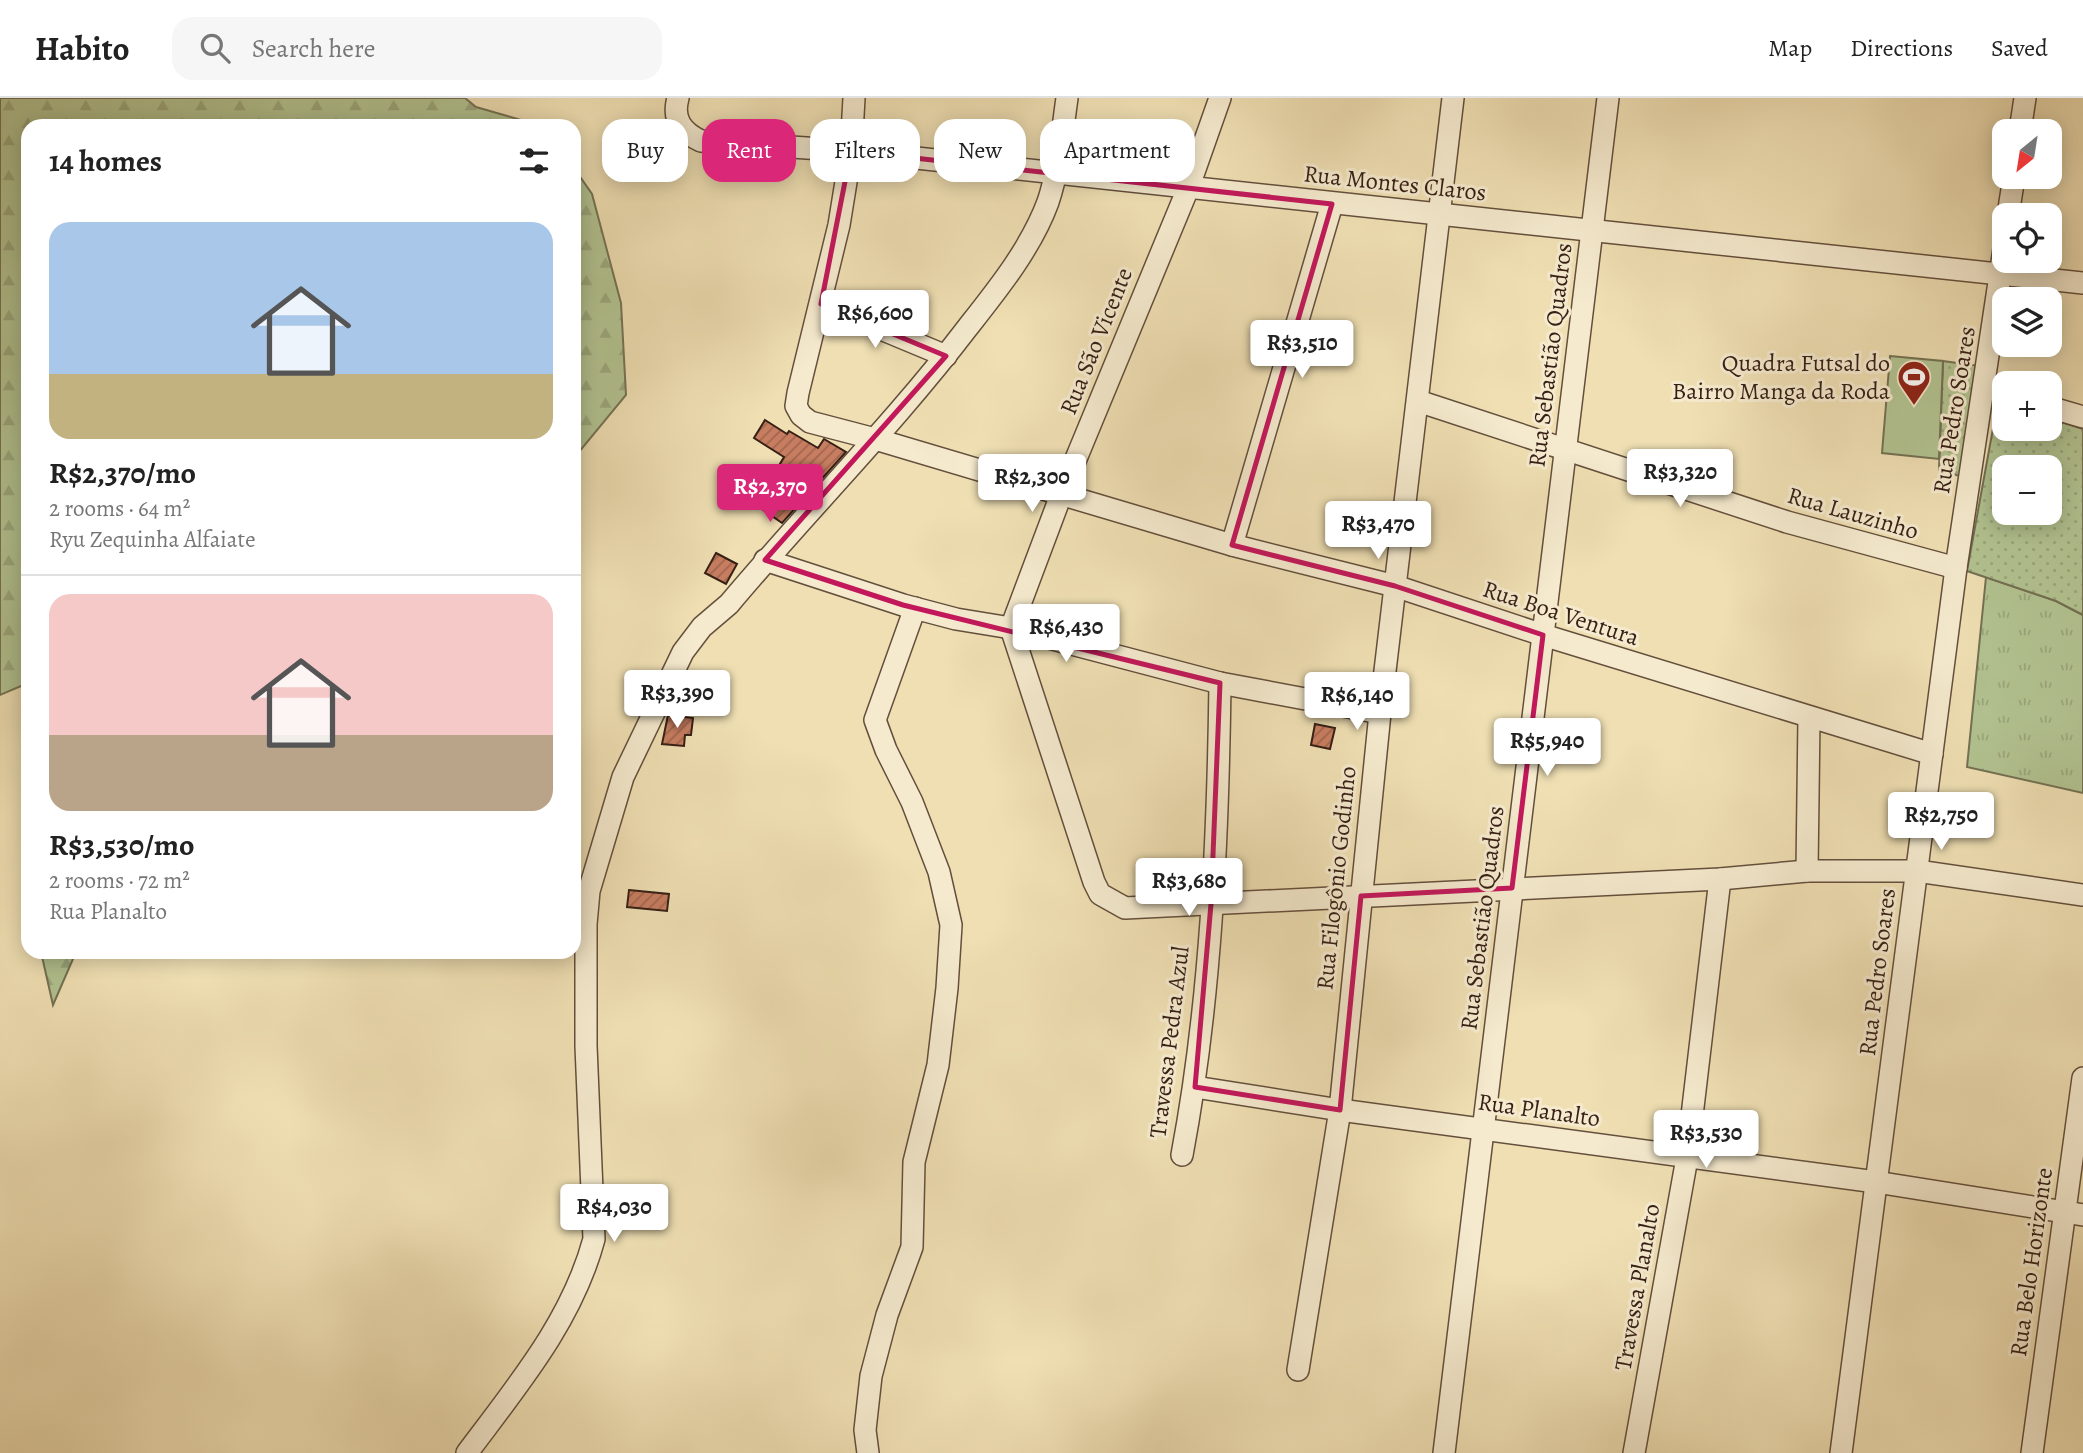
<!DOCTYPE html>
<html lang="en">
<head>
<meta charset="utf-8">
<style>
	body { margin:0; font-family:Alegreya,serif; background:#f6f6f6; color:#222; height:100vh; display:flex; flex-direction:column; font-size:26px; white-space:nowrap }
	* { box-sizing:border-box; margin:0 }
	p { font-size:23px; color:#767676 }
	.icon { flex:none; width:38px; height:38px; fill:none; stroke:currentColor; stroke-width:2; stroke-linecap:round; stroke-linejoin:round }
	.map { position:relative; flex:1; overflow:hidden }
	.details { position:absolute; left:21px; top:21px; width:560px; height:840px; display:flex; flex-direction:column; background:#fff; border-radius:21px; box-shadow:0 4px 18px #0003 }
	.details>* { flex:none }
	.hud { position:absolute; left:602px; top:21px; width:665px; height:63px; display:flex; gap:14px }
	.needle { width:46px; rotate:210deg }
	.buttons { position:absolute; left:1992px; top:21px; display:grid; gap:14px }
	.buttons a { display:grid; place-items:center; width:70px; height:70px; border-radius:14px; background:#fff; box-shadow:0 4px 18px #0003; font-size:35px }
	.price { position:absolute; translate:-50% -60px; padding:0 16px; border-radius:7px; background:#fff; color:#222; font-size:23px; line-height:46px; filter:drop-shadow(0 2px 4px #0008) }
	.price::after { content:''; position:absolute; left:50%; top:42px; width:21px; height:16px; margin-left:-10px; background:inherit; clip-path:polygon(0 0,100% 0,50% 100%) }
	.price.selected { background:#db2777; color:#fff }
	ul { padding:0; list-style:none }
	li { display:grid; align-content:center; gap:14px; height:371px; padding:0 28px }
	li+li { border-top:2px solid #e0e0e0 }
	li span { display:grid; place-items:center; height:217px; border-radius:21px; color:#555 }
	li>.icon { margin-inline-start:auto }
	span .icon { width:126px; height:126px; fill:#fffc; stroke-width:1 }
	li b { font-size:30px }
	h2 { display:flex; justify-content:space-between; align-items:center; height:84px; padding:0 28px; font-size:30px }
	.chip { padding:0 24px; border-radius:21px; background:#fff; box-shadow:0 4px 18px #0003; font-size:24px; line-height:63px }
	.chip.selected { background:#db2777; color:#fff }
	header { display:flex; align-items:center; gap:42px; box-sizing:border-box; height:98px; padding:0 35px; background:#fff; border-bottom:2px solid #e0e0e0 }
	header strong { font-size:33px }
	nav { display:flex; gap:38px; margin-inline-start:auto; font-size:24px }
	.search { width:490px; height:63px; background:#f6f6f6; display:flex; align-items:center; gap:18px; box-sizing:border-box; padding:0 24px; border-radius:21px; color:#767676; font-size:26px }
	.map>svg:first-child { display:block }
</style>
</head>
<body>
<header>
<strong>Habito</strong>
<div class="search"><svg class="icon" aria-label="search" viewBox="0 0 24 24"><circle cx="10" cy="10" r="6"/><path d="M15 15l6 6"/></svg>Search here</div>
<nav><a>Map</a><a>Directions</a><a>Saved</a></nav>
</header>
<div class="map">
<svg width="2083" height="1355" viewBox="0 0 2083 1355">
	<defs>
		<pattern id="grass-tufts" width="24" height="20" patternUnits="userSpaceOnUse" patternTransform="scale(1.75)"><rect width="24" height="20" fill="#b2c391"/><path d="M3 7l-1-3M5 7V3M7 7l1-3M15 17l-1-3M17 17v-4M19 17l1-3" fill="none" stroke="#9aa77c"/></pattern>
		<pattern id="forest-firs" width="22" height="20" patternUnits="userSpaceOnUse" patternTransform="scale(1.75)"><rect width="22" height="20" fill="#b2c391"/><path d="M5 1l3.5 6h-7zM16 11l3.5 6h-7z" fill="#9aa77c"/></pattern>
		<pattern id="park-dots" width="8" height="8" patternUnits="userSpaceOnUse" patternTransform="scale(1.75)"><rect width="8" height="8" fill="#b2c391"/><path d="M2 2h.1M6 6h.1" fill="none" stroke="#9aa77c" stroke-width="1.8" stroke-linecap="round"/></pattern>
		<pattern id="building-hatch" width="6" height="6" patternUnits="userSpaceOnUse" patternTransform="scale(1.75)"><rect width="6" height="6" fill="#c77d60"/><path d="M-1 1l2-2M0 6l6-6M5 7l2-2" fill="none" stroke="#a2664e"/></pattern>
	</defs>
	<rect width="100%" height="100%" fill="#efdfb3"/>
	<filter id="stains"><feTurbulence type="fractalNoise" baseFrequency=".00286" numOctaves="4"/><feColorMatrix values="0 0 0 0 .2 0 0 0 0 .09 0 0 0 0 .02 0 0 0 .5 -.17"/></filter>
	<radialGradient id="worn" r=".72"><stop offset=".6" stop-color="#630" stop-opacity="0"/><stop offset="1" stop-color="#630" stop-opacity=".3"/></radialGradient>
	<path fill="url(#grass-tufts)" stroke="#747153" stroke-width="2" d="M 1986,479 L 2056,503 L 2083,517 L 2083,695 L 1967,669 Z"/>
	<g fill="url(#forest-firs)" stroke="#747153" stroke-width="2">
		<path d="M 0,0 L 465,0 L 476,9 L 542,28 L 28,28 L 28,585 L 0,597 Z"/>
		<path d="M 574,70 L 592,96 L 621,205 L 626,297 L 579,354 L 574,356 Z"/>
		<path d="M 41,854 L 76,854 L 53,907 Z"/>
	</g>
	<g fill="url(#park-dots)" stroke="#747153" stroke-width="2" fill-rule="evenodd">
		<path d="M 1943,263 L 1987,269 L 1970,381 L 1939,372 Z"/>
		<path d="M 1998,303 L 2004,305 L 2004,331 L 2049,331 L 2049,320 L 2083,331 L 2083,517 L 2056,503 L 1967,473 ZM 2004,369 L 2049,369 L 2049,415 L 2004,415 Z"/>
	</g>
	<path fill="#b2c391" stroke="#747153" stroke-width="2" d="M 1890,258 L 1943,263 L 1939,361 L 1882,355 Z"/>
	<g fill="url(#building-hatch)" stroke="#361f15" stroke-width="2">
		<path d="M 765,322 L 787,336 L 789,333 L 818,350 L 824,341 L 846,354 L 782,425 L 762,411 L 769,401 L 745,383 L 753,371 L 770,383 L 784,359 L 754,340 Z"/>
		<path d="M 716,455 L 737,466 L 726,486 L 705,475 Z"/>
		<path d="M 668,617 L 693,620 L 691,637 L 685,637 L 684,648 L 662,646 Z"/>
		<path d="M 1315,626 L 1335,630 L 1330,651 L 1311,647 Z"/>
		<path d="M 629,792 L 669,796 L 667,813 L 627,809 Z"/>
	</g>
	<g fill="none" stroke-linecap="round" stroke-linejoin="round">
		<defs>
			<g id="street">
				<path d="M 678,0 C 672,21 682,34 701,43 L 851,53 L 2083,185"/>
				<path d="M 854,0 L 851,53 L 839,127 L 798,295 L 796,308 L 801,317 L 810,324 L 875,341 L 1232,447 L 1395,488 L 1543,537 L 1932,656"/>
				<path d="M 1220,0 L 1189,88 L 1061,397 L 1011,530 L 1094,784 L 1100,796 L 1125,810 L 1720,781 L 1807,773 L 1917,773 L 2083,797"/>
				<path d="M 2020,33 L 2025,0"/>
				<path d="M 2008,117 L 2014,79"/>
				<path d="M 821,206 L 946,258"/>
				<path d="M 1418,303 L 1787,424 L 1956,470"/>
				<path d="M 2049,309 L 2083,319"/>
				<path d="M 1232,447 L 1332,106"/>
				<path d="M 765,462 L 903,507 L 956,521 L 1011,530 L 1220,585 L 1380,615"/>
				<path d="M 1807,773 L 1809,620"/>
				<path d="M 1195,989 L 1340,1012 L 1876,1084 L 2083,1117"/>
				<path d="M 1182,1057 C 1211,903 1218,741 1220,585"/>
				<path d="M 1298,1272 L 1340,1012 L 1380,615 L 1453,0"/>
				<path d="M 467,1355 C 517,1288 572,1223 594,1141 L 586,948 L 586,826 L 589,793 L 623,679 L 683,554 L 702,529 L 729,506 C 807,413 894,326 968,229 C 998,191 1031,150 1048,104 C 1059,71 1062,35 1067,0"/>
				<path d="M 868,1355 L 865,1332 L 871,1278 L 887,1217 L 912,1149 L 914,1064 L 938,967 L 947,890 L 951,827 L 939,774 L 912,704 L 886,652 L 875,622 L 915,510"/>
				<path d="M 1444,1355 L 1608,0"/>
				<path d="M 1634,1355 L 1687,1060 L 1720,781"/>
				<path d="M 1841,1355 L 1956,470 L 2004,151"/>
				<path d="M 2032,1355 L 2083,980"/>
			</g>
		</defs>
		<use href="#street" stroke="#644f3c" stroke-width="24"/>
		<use href="#street" stroke="#f5eace" stroke-width="21"/>
	</g>
	<path fill="none" stroke="#c2185b" stroke-width="5" stroke-linejoin="round" d="M 851,53 L 1332,106 L 1232,447 L 1395,488 L 1543,537 L 1512,790 L 1361,798 L 1340,1012 L 1195,989 L 1211,806 L 1220,585 L 903,507 L 765,462 L 946,258 L 821,206 Z"/>
	<defs>
		<symbol id="stadium-pin" viewBox="-11 -11 22 30"><path d="M0 17L-7.5 6A9.5 9.5 0 1 1 7.5 6Z" fill="#8f2418" stroke="#f5eace"/><path d="M0-5a6.5 5 0 1 0 0 10a6.5 5 0 1 0 0-10ZM-3.5-1.8h7v3.6h-7Z" fill="#fff"/></symbol>
	</defs>
	<g fill-rule="evenodd">
		<use href="#stadium-pin" x="1895" y="260" width="38" height="52"/>
	</g>
	<g text-anchor="middle" dominant-baseline="central" stroke-width="6" stroke-linejoin="round" paint-order="stroke">
		<g font-size="24" fill="#361f15" stroke="#f5eace">
			<text transform="translate(1395 85) rotate(6)">Rua Montes Claros</text>
			<text transform="translate(1096 243) rotate(-68)">Rua São Vicente</text>
			<text transform="translate(1550 257) rotate(-83)">Rua Sebastião Quadros</text>
			<text transform="translate(1954 312) rotate(-81)">Rua Pedro Soares</text>
			<text transform="translate(1853 415) rotate(16)">Rua Lauzinho</text>
			<text transform="translate(1561 515) rotate(18)">Rua Boa Ventura</text>
			<text transform="translate(1336 780) rotate(-84)">Rua Filogônio Godinho</text>
			<text transform="translate(1482 820) rotate(-83)">Rua Sebastião Quadros</text>
			<text transform="translate(1877 874) rotate(-83)">Rua Pedro Soares</text>
			<text transform="translate(1169 944) rotate(-83)">Travessa Pedra Azul</text>
			<text transform="translate(1539 1012) rotate(8)">Rua Planalto</text>
			<text transform="translate(2031 1164) rotate(-82)">Rua Belo Horizonte</text>
			<text transform="translate(1637 1189) rotate(-80)">Travessa Planalto</text>
		</g>
		<g font-size="24" fill="#361f15" stroke="#f5eace" text-anchor="end">
			<text x="1890" y="265">Quadra Futsal do<tspan x="1890" dy="28">Bairro Manga da Roda</tspan></text>
		</g>
	</g>
	<rect width="100%" height="100%" filter="url(#stains)"/>
	<rect width="100%" height="100%" fill="url(#worn)"/>
</svg>
<div class="buttons">
<a><svg class="needle" viewBox="-14 -14 28 28"><path d="M0-13l5 13h-10z" fill="#e53935"/><path d="M0 13l5-13h-10z" fill="#767676"/></svg></a>
<a><svg class="icon" aria-label="locate" viewBox="0 0 24 24"><circle cx="12" cy="12" r="6"/><path d="M12 2v4M12 18v4M2 12h4M18 12h4"/></svg></a>
<a><svg class="icon" aria-label="layers" viewBox="0 0 24 24"><path d="M12 4l9 5-9 5-9-5zM3 14l9 5 9-5"/></svg></a>
<a>+</a>
<a>−</a>
</div>
<b class="price" style="left:875px;top:252px">R$6,600</b>
<b class="price" style="left:1302px;top:282px">R$3,510</b>
<b class="price" style="left:1680px;top:411px">R$3,320</b>
<b class="price" style="left:1032px;top:416px">R$2,300</b>
<b class="price selected" style="left:770px;top:426px">R$2,370</b>
<b class="price" style="left:1378px;top:463px">R$3,470</b>
<b class="price" style="left:1066px;top:566px">R$6,430</b>
<b class="price" style="left:677px;top:632px">R$3,390</b>
<b class="price" style="left:1357px;top:634px">R$6,140</b>
<b class="price" style="left:1547px;top:680px">R$5,940</b>
<b class="price" style="left:1941px;top:754px">R$2,750</b>
<b class="price" style="left:1189px;top:820px">R$3,680</b>
<b class="price" style="left:1706px;top:1072px">R$3,530</b>
<b class="price" style="left:614px;top:1146px">R$4,030</b>
<div class="hud">
<a class="chip">Buy</a>
<a class="chip selected">Rent</a>
<a class="chip">Filters</a>
<a class="chip">New</a>
<a class="chip">Apartment</a>
</div>
<section class="details">
<h2>14 homes<svg class="icon" aria-label="filters" viewBox="0 0 24 24"><path d="M4 7h16M4 17h16"/><circle cx="9" cy="7" r="2"/><circle cx="15" cy="17" r="2"/></svg></h2>
<ul>
<li><span style="background:linear-gradient(#a9c7e8 70%,#c2b280 0)"><svg class="icon" aria-label="home" viewBox="0 0 24 24"><path d="M3 11l9-7 9 7M6 9v11h12V9"/></svg></span><div><b>R$2,370/mo</b><p>2 rooms · 64 m²</p><p>Ryu Zequinha Alfaiate</p></div></li>
<li><span style="background:linear-gradient(#f6c9c9 65%,#b9a48a 0)"><svg class="icon" aria-label="home" viewBox="0 0 24 24"><path d="M3 11l9-7 9 7M6 9v11h12V9"/></svg></span><div><b>R$3,530/mo</b><p>2 rooms · 72 m²</p><p>Rua Planalto</p></div></li>
</ul>
</section>
</div>
</body>
</html>
